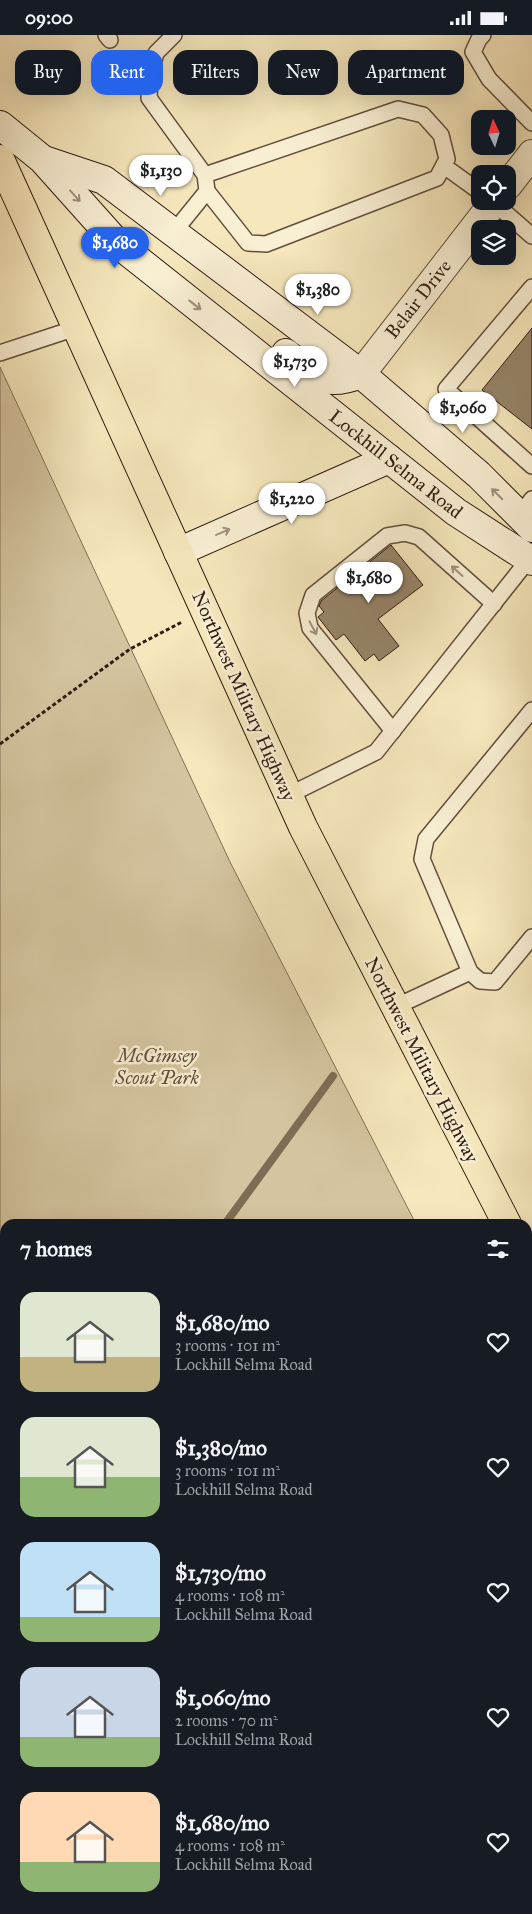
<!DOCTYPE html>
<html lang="en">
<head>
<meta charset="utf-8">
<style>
	body { margin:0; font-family:"IM FELL Great Primer",serif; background:#242831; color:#f1f3f6; height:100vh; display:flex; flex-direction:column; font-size:19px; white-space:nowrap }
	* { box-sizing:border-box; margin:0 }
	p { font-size:16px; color:#9ea1a6 }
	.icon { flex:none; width:28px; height:28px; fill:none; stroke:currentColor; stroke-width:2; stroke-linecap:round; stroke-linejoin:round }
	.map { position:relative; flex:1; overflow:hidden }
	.sheet { position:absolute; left:0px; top:1184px; width:532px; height:696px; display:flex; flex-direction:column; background:#171b24; border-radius:15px 15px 0 0; box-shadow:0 5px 20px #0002 }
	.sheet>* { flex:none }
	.top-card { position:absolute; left:15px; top:15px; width:502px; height:45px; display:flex; gap:10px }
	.needle { width:32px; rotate:356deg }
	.buttons { position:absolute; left:471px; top:75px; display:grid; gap:10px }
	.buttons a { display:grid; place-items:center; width:45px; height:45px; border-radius:10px; background:#171b24; box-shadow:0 5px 20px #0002; font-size:25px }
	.price { position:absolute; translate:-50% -42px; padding:0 11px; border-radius:18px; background:#fff; color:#222; font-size:16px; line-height:32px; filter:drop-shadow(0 1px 2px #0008) }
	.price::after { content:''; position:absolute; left:50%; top:30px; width:15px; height:11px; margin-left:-8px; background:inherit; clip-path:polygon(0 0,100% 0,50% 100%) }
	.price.current { background:#2563eb; color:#fff }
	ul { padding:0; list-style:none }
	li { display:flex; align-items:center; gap:15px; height:125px; padding:0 20px }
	li span { display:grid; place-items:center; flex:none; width:140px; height:100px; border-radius:15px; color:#555 }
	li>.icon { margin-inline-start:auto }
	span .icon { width:60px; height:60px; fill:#fffc; stroke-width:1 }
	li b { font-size:21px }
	h2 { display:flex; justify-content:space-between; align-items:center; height:60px; padding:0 20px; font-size:21px }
	.pill { padding:0 18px; border-radius:15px; background:#171b24; box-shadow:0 5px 20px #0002; font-size:18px; line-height:45px }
	.pill.current { background:#2563eb; color:#fff }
	.status { display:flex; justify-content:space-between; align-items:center; height:35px; padding:0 25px; background:#171b24; direction:ltr }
	.status svg { height:14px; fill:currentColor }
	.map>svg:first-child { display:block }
</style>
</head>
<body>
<div class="status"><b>09:00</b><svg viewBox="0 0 49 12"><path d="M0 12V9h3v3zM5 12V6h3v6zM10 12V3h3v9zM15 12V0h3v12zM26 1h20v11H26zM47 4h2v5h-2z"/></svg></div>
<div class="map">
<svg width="532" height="1879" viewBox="0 0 532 1879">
	<rect width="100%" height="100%" fill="#f6e7bc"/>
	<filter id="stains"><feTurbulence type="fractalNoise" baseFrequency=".004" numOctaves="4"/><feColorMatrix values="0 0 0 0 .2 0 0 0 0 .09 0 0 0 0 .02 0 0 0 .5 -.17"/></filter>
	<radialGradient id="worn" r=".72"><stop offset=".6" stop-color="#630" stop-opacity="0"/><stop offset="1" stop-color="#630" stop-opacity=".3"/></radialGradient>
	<g fill="#d4c49f" stroke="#827058">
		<path d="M 0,332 L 230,827 L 416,1189 L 5,1189 L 5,1875 L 438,1875 L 435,1879 L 0,1879 Z"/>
		<path d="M 528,1374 L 532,1382 L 532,1755 L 528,1761 Z"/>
	</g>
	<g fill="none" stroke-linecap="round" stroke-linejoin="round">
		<g stroke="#7f6c55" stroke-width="8">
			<path d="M 225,1189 L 333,1041"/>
			<path d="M 0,1562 L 5,1551"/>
		</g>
	</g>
	<g fill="#97856a" stroke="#301b11">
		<path d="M 532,293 L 532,394 L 482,355 Z"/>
		<path d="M 391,510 L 423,550 L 378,584 L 399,611 L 379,626 L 374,619 L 365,626 L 344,599 L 336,605 L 318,582 L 324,577 L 319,571 L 321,566 Z"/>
	</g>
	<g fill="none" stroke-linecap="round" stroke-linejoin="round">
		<defs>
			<g id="service">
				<path d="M 106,0 L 110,5"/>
				<path d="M 483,0 L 479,4 L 473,17 L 489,44 L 532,88"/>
				<path d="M 444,131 L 480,157"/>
				<path d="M 205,140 L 398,74 L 423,80 L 441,100 L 447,124 L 437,143 L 266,209 L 248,208 L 207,156"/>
				<path d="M 492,166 L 532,201"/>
				<path d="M 173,198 L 207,156 L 205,140 L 149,63 L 150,41 L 156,18 L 174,0"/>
				<path d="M 532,252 L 446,354 L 532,431"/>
				<path d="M 0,318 L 76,293"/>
				<path d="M 519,481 L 532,464"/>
				<path d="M 532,675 L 426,804 L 422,824 L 470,937 L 480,946 L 495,947 L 532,902"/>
				<path d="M 393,696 L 310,593 L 307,578 L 313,560 L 387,501 L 405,498 L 419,502 L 494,569"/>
				<path d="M 289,760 L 376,717 L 529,524"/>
				<path d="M 395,972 L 470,937"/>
			</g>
			<g id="minor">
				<path d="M 508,150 L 532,119"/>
				<path d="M 361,339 L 495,166"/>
			</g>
			<g id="secondary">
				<path d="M 0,90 L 42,124 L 118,209 L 456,477 L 532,526"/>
				<path d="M 44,125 L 104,145 L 361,339 L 479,440 L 532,493"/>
				<path d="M 286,318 C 314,340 323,354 361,339"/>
				<path d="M 178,517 L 389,424"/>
			</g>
			<g id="primary">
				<path d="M 0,124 L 303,792 L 507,1189"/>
				<path d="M 528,1225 L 532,1233"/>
			</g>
		</defs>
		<use href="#service" stroke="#624e3c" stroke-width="18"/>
		<use href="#minor" stroke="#624e3c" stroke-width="30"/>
		<use href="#secondary" stroke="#301b11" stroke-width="30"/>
		<use href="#primary" stroke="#301b11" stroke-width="30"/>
		<g stroke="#301b11" stroke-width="3" stroke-dasharray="4 2.5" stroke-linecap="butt">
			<path d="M 0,709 L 130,614 L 182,587"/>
			<path d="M 528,1742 L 532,1736"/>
			<path d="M 420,1879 L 423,1875"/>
		</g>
		<use href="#service" stroke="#f9efd3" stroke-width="15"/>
		<use href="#minor" stroke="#f9efd3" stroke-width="28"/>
		<use href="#secondary" stroke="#f9efd3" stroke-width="28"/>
		<use href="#primary" stroke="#f6e7bc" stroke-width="28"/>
	</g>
	<defs><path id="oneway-shaft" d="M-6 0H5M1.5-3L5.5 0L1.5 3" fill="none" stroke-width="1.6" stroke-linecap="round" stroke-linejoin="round" transform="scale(1.25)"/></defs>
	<g stroke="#9f907c">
		<use href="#oneway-shaft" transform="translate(75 161) rotate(48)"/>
		<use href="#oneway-shaft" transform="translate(195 270) rotate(38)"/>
		<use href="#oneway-shaft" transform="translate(497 459) rotate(-135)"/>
		<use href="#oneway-shaft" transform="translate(223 497) rotate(-23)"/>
		<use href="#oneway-shaft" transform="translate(457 536) rotate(-138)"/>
		<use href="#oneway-shaft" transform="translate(313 593) rotate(62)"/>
	</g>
	<g text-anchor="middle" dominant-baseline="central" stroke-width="5" stroke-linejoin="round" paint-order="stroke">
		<g font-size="19" fill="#301b11" stroke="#f9efd3">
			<text transform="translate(418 264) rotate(-52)">Belair Drive</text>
			<text transform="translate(396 429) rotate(38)">Lockhill Selma Road</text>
			<text transform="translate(244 661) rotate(66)">Northwest Military Highway</text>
			<text transform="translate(422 1025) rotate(63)">Northwest Military Highway</text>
		</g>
		<g font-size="19" font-style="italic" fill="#614e3c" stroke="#f9efd3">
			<text x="157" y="1020">McGimsey<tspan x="157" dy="22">Scout Park</tspan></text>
		</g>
	</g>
	<rect width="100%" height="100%" filter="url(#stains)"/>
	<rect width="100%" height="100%" fill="url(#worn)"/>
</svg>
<div class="buttons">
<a><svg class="needle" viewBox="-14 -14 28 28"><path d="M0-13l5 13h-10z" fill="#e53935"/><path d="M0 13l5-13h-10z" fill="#9ea1a6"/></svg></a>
<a><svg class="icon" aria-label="locate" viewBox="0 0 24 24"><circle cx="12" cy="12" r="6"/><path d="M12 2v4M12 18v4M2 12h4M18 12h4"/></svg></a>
<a><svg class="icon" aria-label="layers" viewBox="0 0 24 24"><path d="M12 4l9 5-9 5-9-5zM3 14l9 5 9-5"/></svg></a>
</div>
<b class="price" style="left:161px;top:162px">$1,130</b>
<b class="price current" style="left:115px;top:234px">$1,680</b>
<b class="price" style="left:318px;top:281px">$1,380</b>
<b class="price" style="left:295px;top:353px">$1,730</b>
<b class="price" style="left:463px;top:399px">$1,060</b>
<b class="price" style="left:292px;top:490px">$1,220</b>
<b class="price" style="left:369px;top:569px">$1,680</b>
<div class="top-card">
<a class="pill">Buy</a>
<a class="pill current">Rent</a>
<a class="pill">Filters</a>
<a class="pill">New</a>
<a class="pill">Apartment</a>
</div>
<section class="sheet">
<h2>7 homes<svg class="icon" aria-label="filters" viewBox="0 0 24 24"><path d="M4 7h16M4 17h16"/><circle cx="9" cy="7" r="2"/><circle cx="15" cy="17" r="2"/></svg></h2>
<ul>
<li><span style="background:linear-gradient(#dfe7d0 65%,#c2b280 0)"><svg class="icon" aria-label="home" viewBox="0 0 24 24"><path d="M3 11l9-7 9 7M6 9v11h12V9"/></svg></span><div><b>$1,680/mo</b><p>3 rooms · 101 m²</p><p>Lockhill Selma Road</p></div><svg class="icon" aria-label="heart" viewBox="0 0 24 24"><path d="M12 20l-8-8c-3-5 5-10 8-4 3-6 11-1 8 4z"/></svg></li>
<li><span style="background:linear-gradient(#dfe7d0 60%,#8fb573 0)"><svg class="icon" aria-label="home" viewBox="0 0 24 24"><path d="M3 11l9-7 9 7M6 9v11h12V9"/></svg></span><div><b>$1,380/mo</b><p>3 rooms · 101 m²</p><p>Lockhill Selma Road</p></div><svg class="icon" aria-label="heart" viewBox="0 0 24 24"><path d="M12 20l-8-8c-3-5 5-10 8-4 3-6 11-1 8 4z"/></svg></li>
<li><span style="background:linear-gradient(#bfe0f5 75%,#8fb573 0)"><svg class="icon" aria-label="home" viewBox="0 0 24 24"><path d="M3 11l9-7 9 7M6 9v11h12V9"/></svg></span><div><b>$1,730/mo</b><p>4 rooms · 108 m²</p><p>Lockhill Selma Road</p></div><svg class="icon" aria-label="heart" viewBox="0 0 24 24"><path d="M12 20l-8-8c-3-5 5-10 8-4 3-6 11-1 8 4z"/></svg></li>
<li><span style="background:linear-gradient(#c9d6e8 70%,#8fb573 0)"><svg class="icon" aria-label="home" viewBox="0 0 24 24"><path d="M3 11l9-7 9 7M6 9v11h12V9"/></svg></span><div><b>$1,060/mo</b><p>2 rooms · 70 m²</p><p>Lockhill Selma Road</p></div><svg class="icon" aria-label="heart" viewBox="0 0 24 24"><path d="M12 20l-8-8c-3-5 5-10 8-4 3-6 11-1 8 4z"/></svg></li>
<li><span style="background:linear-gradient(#ffd9b3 70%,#8fb573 0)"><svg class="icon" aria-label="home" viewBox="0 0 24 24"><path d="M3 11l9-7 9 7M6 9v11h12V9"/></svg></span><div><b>$1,680/mo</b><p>4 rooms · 108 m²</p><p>Lockhill Selma Road</p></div><svg class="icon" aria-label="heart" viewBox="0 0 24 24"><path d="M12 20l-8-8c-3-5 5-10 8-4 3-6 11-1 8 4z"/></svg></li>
</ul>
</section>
</div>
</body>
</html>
